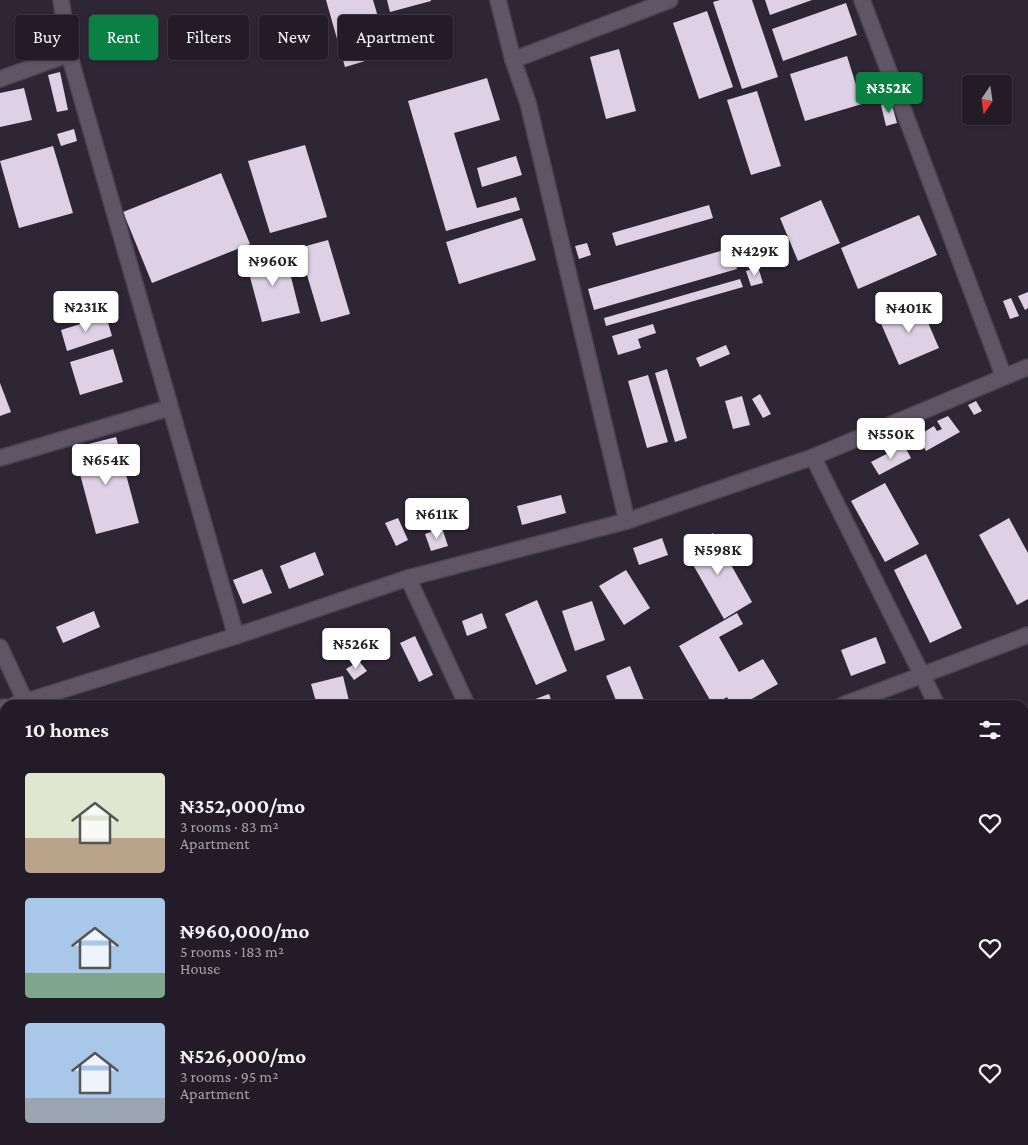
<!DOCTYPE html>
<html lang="en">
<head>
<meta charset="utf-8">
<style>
	body { margin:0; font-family:"Crimson Pro",serif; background:#2b2530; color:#f1f3f6; height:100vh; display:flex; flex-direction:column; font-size:19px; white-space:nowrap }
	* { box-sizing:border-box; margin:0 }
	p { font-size:16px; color:#a3a1a8 }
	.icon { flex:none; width:28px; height:28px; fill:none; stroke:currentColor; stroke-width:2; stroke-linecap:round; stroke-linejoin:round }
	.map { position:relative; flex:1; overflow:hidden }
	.details { position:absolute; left:0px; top:700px; width:1029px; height:445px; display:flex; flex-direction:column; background:#231c28; border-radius:15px 15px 0 0; box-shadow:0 1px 4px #0004,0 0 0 1px #403a45 }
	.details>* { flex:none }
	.guide { position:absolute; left:15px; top:15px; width:500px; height:45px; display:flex; gap:10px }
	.needle { width:32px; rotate:193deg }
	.tools { position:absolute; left:962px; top:75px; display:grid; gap:10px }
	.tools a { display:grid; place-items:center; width:50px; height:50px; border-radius:5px; background:#231c28; box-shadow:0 1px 4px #0004,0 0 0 1px #403a45; font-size:25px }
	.price { position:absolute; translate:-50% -42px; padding:0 11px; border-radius:5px; background:#fff; color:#222; font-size:16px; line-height:32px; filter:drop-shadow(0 1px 2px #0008) }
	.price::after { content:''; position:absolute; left:50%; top:30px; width:15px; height:11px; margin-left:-8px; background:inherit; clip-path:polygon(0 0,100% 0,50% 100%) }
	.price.active { background:#0b8043; color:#fff }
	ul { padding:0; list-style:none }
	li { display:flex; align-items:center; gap:15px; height:125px; padding:0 25px }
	li span { display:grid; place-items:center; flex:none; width:140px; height:100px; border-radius:5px; color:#555 }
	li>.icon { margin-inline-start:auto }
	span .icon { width:60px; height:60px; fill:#fffc; stroke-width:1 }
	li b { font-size:21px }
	h2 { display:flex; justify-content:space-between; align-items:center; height:60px; padding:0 25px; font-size:21px }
	.tag { padding:0 18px; border-radius:5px; background:#231c28; box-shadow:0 1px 4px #0004,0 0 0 1px #403a45; font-size:18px; line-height:45px }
	.tag.active { background:#0b8043; color:#fff }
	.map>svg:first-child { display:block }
</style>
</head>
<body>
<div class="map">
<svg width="1028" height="1145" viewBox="0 0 1028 1145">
	<rect width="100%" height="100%" fill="#2f2635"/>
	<g fill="#ded1e5">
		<path d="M 326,0 L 373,0 L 389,54 L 345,67 Z"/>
		<path d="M 387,0 L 431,0 L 431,1 L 390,12 Z"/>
		<path d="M 720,0 L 752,0 L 778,77 L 742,89 L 713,2 Z"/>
		<path d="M 765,0 L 812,0 L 770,15 Z"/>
		<path d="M 846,3 L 857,35 L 783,61 L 772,29 Z"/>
		<path d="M 707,11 L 733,87 L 699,99 L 673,23 Z"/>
		<path d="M 619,49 L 636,111 L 606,119 L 590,57 Z"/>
		<path d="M 847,56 L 862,104 L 805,121 L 790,74 Z"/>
		<path d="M 60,72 L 68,110 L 57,112 L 48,75 Z"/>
		<path d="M 487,78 L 500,120 L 454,133 L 477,208 L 516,197 L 520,210 L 446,231 L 408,101 Z"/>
		<path d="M 24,88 L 32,120 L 0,127 L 0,93 Z"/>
		<path d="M 757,91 L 781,166 L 751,175 L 727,100 Z"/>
		<path d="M 891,102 L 897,123 L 886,126 L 881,105 Z"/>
		<path d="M 74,129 L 77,141 L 61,146 L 57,134 Z"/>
		<path d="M 305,145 L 327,217 L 270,233 L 248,161 Z"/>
		<path d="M 53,146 L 73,213 L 19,228 L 0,161 Z"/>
		<path d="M 516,156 L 522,175 L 482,187 L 477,168 Z"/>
		<path d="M 221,173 L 250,244 L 152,283 L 123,212 Z"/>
		<path d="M 821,200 L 840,243 L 798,261 L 780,218 Z"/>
		<path d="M 709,205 L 713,218 L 616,246 L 612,233 Z"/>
		<path d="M 919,215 L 937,255 L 858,289 L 841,248 Z"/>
		<path d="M 522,218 L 536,260 L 459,284 L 446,242 Z"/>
		<path d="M 328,240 L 350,314 L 321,322 L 299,248 Z"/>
		<path d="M 744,241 L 749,256 L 738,259 L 732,244 Z"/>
		<path d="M 587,243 L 591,255 L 579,259 L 575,246 Z"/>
		<path d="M 731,248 L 737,269 L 594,310 L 588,289 Z"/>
		<path d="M 285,253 L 300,313 L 262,322 L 246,262 Z"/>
		<path d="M 758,267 L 763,283 L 751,286 L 746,271 Z"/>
		<path d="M 740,279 L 743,287 L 606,326 L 604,318 Z"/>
		<path d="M 1028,292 L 1028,308 L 1025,310 L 1018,296 Z"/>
		<path d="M 1011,298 L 1019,316 L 1010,319 L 1003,301 Z"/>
		<path d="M 919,302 L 939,348 L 899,365 L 879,319 Z"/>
		<path d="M 106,316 L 112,336 L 67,351 L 61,330 Z"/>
		<path d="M 653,324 L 656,333 L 638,339 L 641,348 L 618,355 L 612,336 Z"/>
		<path d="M 726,345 L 730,354 L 700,367 L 696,358 Z"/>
		<path d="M 113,349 L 123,382 L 80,395 L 70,362 Z"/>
		<path d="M 667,369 L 687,438 L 675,442 L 655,373 Z"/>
		<path d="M 648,375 L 668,442 L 647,448 L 628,381 Z"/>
		<path d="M 0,383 L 11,412 L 0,416 Z"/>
		<path d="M 760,394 L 771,414 L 763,418 L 752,399 Z"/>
		<path d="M 742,396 L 750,425 L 733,429 L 725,401 Z"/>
		<path d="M 976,401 L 982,411 L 974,415 L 968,405 Z"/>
		<path d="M 948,416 L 960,432 L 926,451 L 921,442 L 925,441 L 921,434 L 934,426 L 937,431 L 942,429 L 937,421 Z"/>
		<path d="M 116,437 L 139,523 L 96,534 L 73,448 Z"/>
		<path d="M 904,445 L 911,458 L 879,475 L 871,462 Z"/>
		<path d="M 885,483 L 919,544 L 885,562 L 851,501 Z"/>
		<path d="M 561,495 L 566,513 L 522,525 L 517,506 Z"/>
		<path d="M 398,518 L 408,540 L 396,546 L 385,523 Z"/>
		<path d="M 1009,518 L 1028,553 L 1028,599 L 1017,605 L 979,535 Z"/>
		<path d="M 442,528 L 448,546 L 431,551 L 425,534 Z"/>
		<path d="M 713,533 L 752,602 L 724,619 L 684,549 Z"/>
		<path d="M 662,538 L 668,555 L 639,565 L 633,548 Z"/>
		<path d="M 315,552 L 324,575 L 289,589 L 280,566 Z"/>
		<path d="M 926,554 L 962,628 L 930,643 L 894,570 Z"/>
		<path d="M 262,569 L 272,593 L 243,604 L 233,580 Z"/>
		<path d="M 626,570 L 650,608 L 624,625 L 599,586 Z"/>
		<path d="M 537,600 L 567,671 L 536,685 L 505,614 Z"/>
		<path d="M 592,601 L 605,640 L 575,651 L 562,611 Z"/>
		<path d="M 94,611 L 100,627 L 63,643 L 56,627 Z"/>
		<path d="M 482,613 L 487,628 L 467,636 L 462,621 Z"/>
		<path d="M 737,613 L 743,624 L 719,637 L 739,672 L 763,659 L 778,684 L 741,705 L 731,705 L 727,697 L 714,705 L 708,705 L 706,702 L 710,700 L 679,646 Z"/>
		<path d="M 415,636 L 433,675 L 419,682 L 400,643 Z"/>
		<path d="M 876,637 L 886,663 L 851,676 L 841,650 Z"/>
		<path d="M 359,661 L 367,671 L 354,680 L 346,669 Z"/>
		<path d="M 630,666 L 646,705 L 618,705 L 606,676 Z"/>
		<path d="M 343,676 L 350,705 L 317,705 L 311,684 Z"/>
		<path d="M 549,694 L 553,705 L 519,705 Z"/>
		<path d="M 5,875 L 5,900 L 0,901 L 0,876 Z"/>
		<path d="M 1028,985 L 1028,1029 L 1024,1031 L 1024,987 Z"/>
		<path d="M 5,1005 L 5,1091 L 0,1093 L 0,1006 Z"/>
		<path d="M 5,1106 L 5,1140 L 51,1140 L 53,1145 L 0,1145 L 0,1107 Z"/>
		<path d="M 367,1140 L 407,1140 L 408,1145 L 369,1145 Z"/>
	</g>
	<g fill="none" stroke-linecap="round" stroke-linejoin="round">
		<defs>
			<g id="minor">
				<path d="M 61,0 L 69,54 L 236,636"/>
				<path d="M 498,0 L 513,60 L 528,103 L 627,521"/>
				<path d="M 862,0 L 1004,377"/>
				<path d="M 513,60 L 670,0"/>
				<path d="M 0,79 L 69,54"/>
				<path d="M 813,457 L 937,705"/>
				<path d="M 0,458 L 169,408"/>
				<path d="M 408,578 L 467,705"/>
				<path d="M 0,647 L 27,705"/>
				<path d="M 14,705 L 236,636 L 408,578 L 627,521 L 813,457 L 1028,367"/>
				<path d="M 843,705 L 1028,635"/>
				<path d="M 0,708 L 5,707"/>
				<path d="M 1024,874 L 1028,872"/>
				<path d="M 1024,887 L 1028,894"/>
				<path d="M 0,993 L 5,991"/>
				<path d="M 1024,1110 L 1028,1108"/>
				<path d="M 193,1140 L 195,1145"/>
				<path d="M 635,1140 L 637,1145"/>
				<path d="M 225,1145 L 239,1140"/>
				<path d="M 925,1145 L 938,1140"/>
			</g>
		</defs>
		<use href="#minor" stroke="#4c4451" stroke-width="18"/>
		<use href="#minor" stroke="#605567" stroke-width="15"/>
	</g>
</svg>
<div class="tools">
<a><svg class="needle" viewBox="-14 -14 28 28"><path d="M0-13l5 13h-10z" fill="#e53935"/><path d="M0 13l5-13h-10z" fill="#a3a1a8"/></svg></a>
</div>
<b class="price active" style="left:889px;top:114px">₦352K</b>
<b class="price" style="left:755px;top:277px">₦429K</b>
<b class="price" style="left:273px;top:287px">₦960K</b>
<b class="price" style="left:86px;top:333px">₦231K</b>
<b class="price" style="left:909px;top:334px">₦401K</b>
<b class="price" style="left:891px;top:460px">₦550K</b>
<b class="price" style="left:106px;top:486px">₦654K</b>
<b class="price" style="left:437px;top:540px">₦611K</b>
<b class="price" style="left:718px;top:576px">₦598K</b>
<b class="price" style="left:356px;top:670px">₦526K</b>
<div class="guide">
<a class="tag">Buy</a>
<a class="tag active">Rent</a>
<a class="tag">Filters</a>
<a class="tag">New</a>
<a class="tag">Apartment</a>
</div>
<section class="details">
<h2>10 homes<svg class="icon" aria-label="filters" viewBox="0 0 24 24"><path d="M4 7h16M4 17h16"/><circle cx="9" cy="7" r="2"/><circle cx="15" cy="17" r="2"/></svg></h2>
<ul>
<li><span style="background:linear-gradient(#dfe7d0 65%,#b9a48a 0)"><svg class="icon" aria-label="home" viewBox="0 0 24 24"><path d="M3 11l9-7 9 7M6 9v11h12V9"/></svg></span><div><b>₦352,000/mo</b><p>3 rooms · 83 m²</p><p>Apartment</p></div><svg class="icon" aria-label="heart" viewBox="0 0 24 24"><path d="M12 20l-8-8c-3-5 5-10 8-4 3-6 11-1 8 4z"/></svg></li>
<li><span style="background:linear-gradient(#a9c7e8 75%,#7fa58c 0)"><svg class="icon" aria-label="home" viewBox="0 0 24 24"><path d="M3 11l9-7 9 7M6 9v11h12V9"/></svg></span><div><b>₦960,000/mo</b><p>5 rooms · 183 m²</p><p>House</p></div><svg class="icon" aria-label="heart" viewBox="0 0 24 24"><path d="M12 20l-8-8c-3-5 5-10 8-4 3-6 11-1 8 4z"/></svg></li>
<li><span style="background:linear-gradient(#a9c7e8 75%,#9aa5b1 0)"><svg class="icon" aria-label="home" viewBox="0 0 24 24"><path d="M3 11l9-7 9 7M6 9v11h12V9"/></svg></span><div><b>₦526,000/mo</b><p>3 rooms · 95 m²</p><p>Apartment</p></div><svg class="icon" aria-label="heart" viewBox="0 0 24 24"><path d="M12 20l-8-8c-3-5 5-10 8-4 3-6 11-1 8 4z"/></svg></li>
</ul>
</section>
</div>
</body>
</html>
